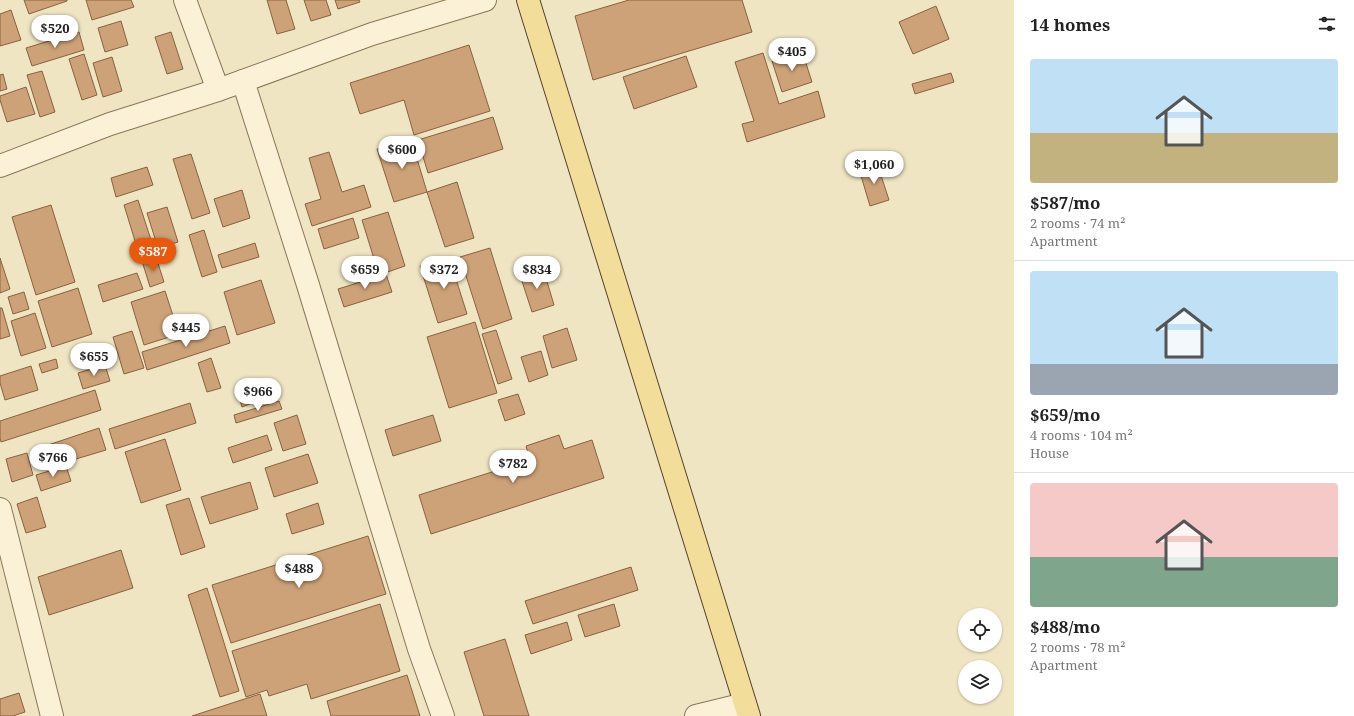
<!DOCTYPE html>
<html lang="en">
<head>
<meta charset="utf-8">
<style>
	body { margin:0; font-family:"Noto Serif",serif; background:#f2f2f2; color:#222; height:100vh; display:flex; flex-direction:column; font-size:15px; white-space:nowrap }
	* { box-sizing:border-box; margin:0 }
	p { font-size:13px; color:#767676 }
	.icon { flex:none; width:22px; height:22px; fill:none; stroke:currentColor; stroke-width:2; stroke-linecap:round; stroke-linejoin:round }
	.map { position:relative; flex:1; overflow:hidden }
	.drawer { display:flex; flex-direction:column; background:#fff; width:340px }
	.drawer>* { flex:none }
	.tools { position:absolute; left:958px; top:608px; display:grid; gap:8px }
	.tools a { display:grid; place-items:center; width:44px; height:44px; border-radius:50%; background:#fff; box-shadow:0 1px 3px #0004; font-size:20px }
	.price { position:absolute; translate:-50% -34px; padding:0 9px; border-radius:14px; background:#fff; color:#222; font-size:13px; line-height:26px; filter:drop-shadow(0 1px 2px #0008) }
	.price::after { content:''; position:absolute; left:50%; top:24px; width:12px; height:9px; margin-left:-6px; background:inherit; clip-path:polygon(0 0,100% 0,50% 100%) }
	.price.selected { background:#ea580c; color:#fff }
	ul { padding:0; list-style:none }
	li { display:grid; align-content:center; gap:8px; height:212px; padding:0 16px }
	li+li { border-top:1px solid #e0e0e0 }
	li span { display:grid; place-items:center; height:124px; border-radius:4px; color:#555 }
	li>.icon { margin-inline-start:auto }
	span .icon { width:72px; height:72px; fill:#fffc; stroke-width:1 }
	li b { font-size:17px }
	h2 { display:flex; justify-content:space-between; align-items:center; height:48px; padding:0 16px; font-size:17px }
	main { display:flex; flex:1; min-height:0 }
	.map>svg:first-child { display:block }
</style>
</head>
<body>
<main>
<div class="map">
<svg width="1014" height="716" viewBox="0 0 1014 716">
	<rect width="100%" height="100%" fill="#efe5c3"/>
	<g fill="#cea278" stroke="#89613e">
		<path d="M 24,0 L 67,0 L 67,1 L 29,14 Z"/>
		<path d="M 86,0 L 131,0 L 134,7 L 92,20 Z"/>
		<path d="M 267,0 L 286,0 L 295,29 L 277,34 Z"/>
		<path d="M 304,0 L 326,0 L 331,15 L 311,21 Z"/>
		<path d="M 335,0 L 359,0 L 360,2 L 338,9 Z"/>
		<path d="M 629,0 L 742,0 L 752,32 L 593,80 L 575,16 Z"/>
		<path d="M 936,6 L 949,39 L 913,54 L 899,22 Z"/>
		<path d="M 11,10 L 21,40 L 0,46 L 0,14 Z"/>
		<path d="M 121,21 L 128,45 L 105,52 L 98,28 Z"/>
		<path d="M 79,32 L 84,50 L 32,66 L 26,48 Z"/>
		<path d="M 171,32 L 183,69 L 167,74 L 155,37 Z"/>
		<path d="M 469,45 L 490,111 L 414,135 L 404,100 L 360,114 L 350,83 Z"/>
		<path d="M 802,51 L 812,82 L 782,92 L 772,61 Z"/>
		<path d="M 763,53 L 779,104 L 818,91 L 825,117 L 747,142 L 742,124 L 754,121 L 735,62 Z"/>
		<path d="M 84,54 L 97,95 L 82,100 L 69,59 Z"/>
		<path d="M 686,56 L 697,87 L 634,109 L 623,77 Z"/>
		<path d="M 112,57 L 122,91 L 103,97 L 93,63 Z"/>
		<path d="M 42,71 L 55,112 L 40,117 L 27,75 Z"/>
		<path d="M 951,73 L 954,82 L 915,94 L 912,84 Z"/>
		<path d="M 3,74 L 7,89 L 0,91 L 0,75 Z"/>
		<path d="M 26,87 L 35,114 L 7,122 L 0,100 L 0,96 Z"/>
		<path d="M 493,117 L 503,149 L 428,173 L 418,140 Z"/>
		<path d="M 411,139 L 427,192 L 394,202 L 377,149 Z"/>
		<path d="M 329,152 L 342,192 L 364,185 L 371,207 L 312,226 L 305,204 L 321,199 L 309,158 Z"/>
		<path d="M 191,154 L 210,213 L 192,219 L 173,159 Z"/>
		<path d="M 877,163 L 889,200 L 870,206 L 859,169 Z"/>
		<path d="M 147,167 L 153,185 L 116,197 L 111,178 Z"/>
		<path d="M 457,182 L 474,238 L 445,247 L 427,192 Z"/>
		<path d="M 242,190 L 250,218 L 223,227 L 214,199 Z"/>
		<path d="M 138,200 L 154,249 L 139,254 L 124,205 Z"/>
		<path d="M 51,205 L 75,282 L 36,295 L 12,217 Z"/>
		<path d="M 167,207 L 178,242 L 158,248 L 147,213 Z"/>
		<path d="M 388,212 L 405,266 L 379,275 L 362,220 Z"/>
		<path d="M 353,218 L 359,238 L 324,249 L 318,229 Z"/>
		<path d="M 204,230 L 217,272 L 202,277 L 189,235 Z"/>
		<path d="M 255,243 L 259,257 L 222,268 L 218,255 Z"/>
		<path d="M 490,248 L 512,319 L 483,329 L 460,257 Z"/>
		<path d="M 156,257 L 164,282 L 150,287 L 142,261 Z"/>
		<path d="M 449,257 L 467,314 L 438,323 L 420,266 Z"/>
		<path d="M 0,258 L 10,289 L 0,293 Z"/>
		<path d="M 543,268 L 554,305 L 532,312 L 520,275 Z"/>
		<path d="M 137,273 L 143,289 L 103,302 L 98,285 Z"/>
		<path d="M 386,274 L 392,292 L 344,307 L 338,289 Z"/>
		<path d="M 261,280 L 275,323 L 237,335 L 224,292 Z"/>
		<path d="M 78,288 L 92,334 L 52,347 L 38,301 Z"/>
		<path d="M 165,291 L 179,334 L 144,345 L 131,302 Z"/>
		<path d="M 24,292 L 29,309 L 13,314 L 8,297 Z"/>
		<path d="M 0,308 L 2,308 L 10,336 L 0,339 Z"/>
		<path d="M 35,313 L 46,348 L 21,356 L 11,321 Z"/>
		<path d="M 475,322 L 497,393 L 449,408 L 427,337 Z"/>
		<path d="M 225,326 L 230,343 L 147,370 L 142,352 Z"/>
		<path d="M 567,328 L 577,360 L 552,368 L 543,336 Z"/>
		<path d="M 496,330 L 512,379 L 498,384 L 482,334 Z"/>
		<path d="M 132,331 L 144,368 L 124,374 L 113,337 Z"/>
		<path d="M 541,351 L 548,375 L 529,382 L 521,357 Z"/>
		<path d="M 211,358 L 221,388 L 207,392 L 198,363 Z"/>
		<path d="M 56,359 L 58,368 L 42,373 L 39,364 Z"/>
		<path d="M 105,365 L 110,381 L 83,389 L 78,373 Z"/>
		<path d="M 31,366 L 38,390 L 5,400 L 0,383 L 0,376 Z"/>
		<path d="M 257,387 L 260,400 L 242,407 L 238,394 Z"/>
		<path d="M 95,390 L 101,410 L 1,442 L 0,438 L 0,421 Z"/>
		<path d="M 518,394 L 525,414 L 505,421 L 498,400 Z"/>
		<path d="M 279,401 L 282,409 L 236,423 L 234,415 Z"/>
		<path d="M 190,403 L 196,423 L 115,449 L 109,429 Z"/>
		<path d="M 297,415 L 306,444 L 283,451 L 274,423 Z"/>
		<path d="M 433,415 L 441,441 L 393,456 L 385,430 Z"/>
		<path d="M 99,428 L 106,450 L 46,468 L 39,448 Z"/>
		<path d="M 267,435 L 272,450 L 233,463 L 228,448 Z"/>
		<path d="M 559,435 L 564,449 L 592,440 L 604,478 L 431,534 L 419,495 L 530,460 L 526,446 Z"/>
		<path d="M 165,439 L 181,490 L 141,503 L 125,452 Z"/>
		<path d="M 27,453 L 33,475 L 12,482 L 6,459 Z"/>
		<path d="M 308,454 L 318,483 L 274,497 L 265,468 Z"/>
		<path d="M 66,466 L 71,481 L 41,491 L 36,475 Z"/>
		<path d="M 250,482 L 258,509 L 210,524 L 201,497 Z"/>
		<path d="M 37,497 L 46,527 L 26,533 L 17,504 Z"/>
		<path d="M 189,498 L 205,547 L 181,555 L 166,505 Z"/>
		<path d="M 318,503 L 324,524 L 292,534 L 286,514 Z"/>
		<path d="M 368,536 L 386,594 L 231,643 L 212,585 Z"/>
		<path d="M 121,550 L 133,588 L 49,615 L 38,577 Z"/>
		<path d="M 631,567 L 638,590 L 533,624 L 525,601 Z"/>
		<path d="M 207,588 L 239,691 L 220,697 L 188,595 Z"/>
		<path d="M 380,604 L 400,671 L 311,699 L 307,684 L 269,696 L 267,690 L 246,697 L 232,651 Z"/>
		<path d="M 614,604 L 620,626 L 585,637 L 578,615 Z"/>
		<path d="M 567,622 L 572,640 L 531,654 L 525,635 Z"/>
		<path d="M 505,639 L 529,716 L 484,716 L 464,652 Z"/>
		<path d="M 407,675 L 420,716 L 331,716 L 327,701 Z"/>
		<path d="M 19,693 L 25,712 L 13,716 L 0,716 L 0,699 Z"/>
		<path d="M 260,694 L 267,716 L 192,716 Z"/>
	</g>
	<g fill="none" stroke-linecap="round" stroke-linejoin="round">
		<defs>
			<g id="minor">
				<path d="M 185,0 L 218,90"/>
				<path d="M 243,81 L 308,285 L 419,649 L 443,716"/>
				<path d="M 0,166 L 110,124 L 218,90 L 372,34 L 485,0"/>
				<path d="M 0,509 L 52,716"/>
				<path d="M 696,716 L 745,704"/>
			</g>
			<path id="major" d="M 528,0 L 749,716"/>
		</defs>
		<use href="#minor" stroke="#8a7659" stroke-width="24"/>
		<use href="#major" stroke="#57442e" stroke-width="24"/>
		<use href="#minor" stroke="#faf1d6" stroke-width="22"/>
		<use href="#major" stroke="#f3dd9a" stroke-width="22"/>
	</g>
</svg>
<div class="tools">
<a><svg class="icon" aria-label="locate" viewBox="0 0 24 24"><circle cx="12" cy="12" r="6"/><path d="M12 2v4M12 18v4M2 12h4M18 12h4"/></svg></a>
<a><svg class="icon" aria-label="layers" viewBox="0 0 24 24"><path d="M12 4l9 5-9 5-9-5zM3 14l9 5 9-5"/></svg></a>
</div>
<b class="price" style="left:55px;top:49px">$520</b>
<b class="price" style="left:792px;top:72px">$405</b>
<b class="price" style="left:402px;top:170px">$600</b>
<b class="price" style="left:874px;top:185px">$1,060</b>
<b class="price selected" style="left:153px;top:272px">$587</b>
<b class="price" style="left:365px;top:290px">$659</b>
<b class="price" style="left:444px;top:290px">$372</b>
<b class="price" style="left:537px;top:290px">$834</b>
<b class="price" style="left:186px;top:348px">$445</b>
<b class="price" style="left:94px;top:377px">$655</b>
<b class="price" style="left:258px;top:412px">$966</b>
<b class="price" style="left:53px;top:478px">$766</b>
<b class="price" style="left:513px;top:484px">$782</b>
<b class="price" style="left:299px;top:589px">$488</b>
</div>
<section class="drawer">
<h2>14 homes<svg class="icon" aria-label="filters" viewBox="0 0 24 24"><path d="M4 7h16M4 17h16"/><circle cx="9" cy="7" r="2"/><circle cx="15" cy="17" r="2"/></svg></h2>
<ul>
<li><span style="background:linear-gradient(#bfe0f5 60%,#c2b280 0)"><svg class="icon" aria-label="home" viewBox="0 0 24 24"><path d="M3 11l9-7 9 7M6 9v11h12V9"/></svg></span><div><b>$587/mo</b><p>2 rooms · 74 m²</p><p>Apartment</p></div></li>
<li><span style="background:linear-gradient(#bfe0f5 75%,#9aa5b1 0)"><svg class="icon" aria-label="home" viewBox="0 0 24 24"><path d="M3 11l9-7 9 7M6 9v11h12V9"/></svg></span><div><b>$659/mo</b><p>4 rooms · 104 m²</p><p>House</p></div></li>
<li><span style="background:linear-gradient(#f6c9c9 60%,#7fa58c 0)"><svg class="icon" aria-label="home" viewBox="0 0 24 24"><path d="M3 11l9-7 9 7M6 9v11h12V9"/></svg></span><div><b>$488/mo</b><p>2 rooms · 78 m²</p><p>Apartment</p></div></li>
</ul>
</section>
</main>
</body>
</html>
